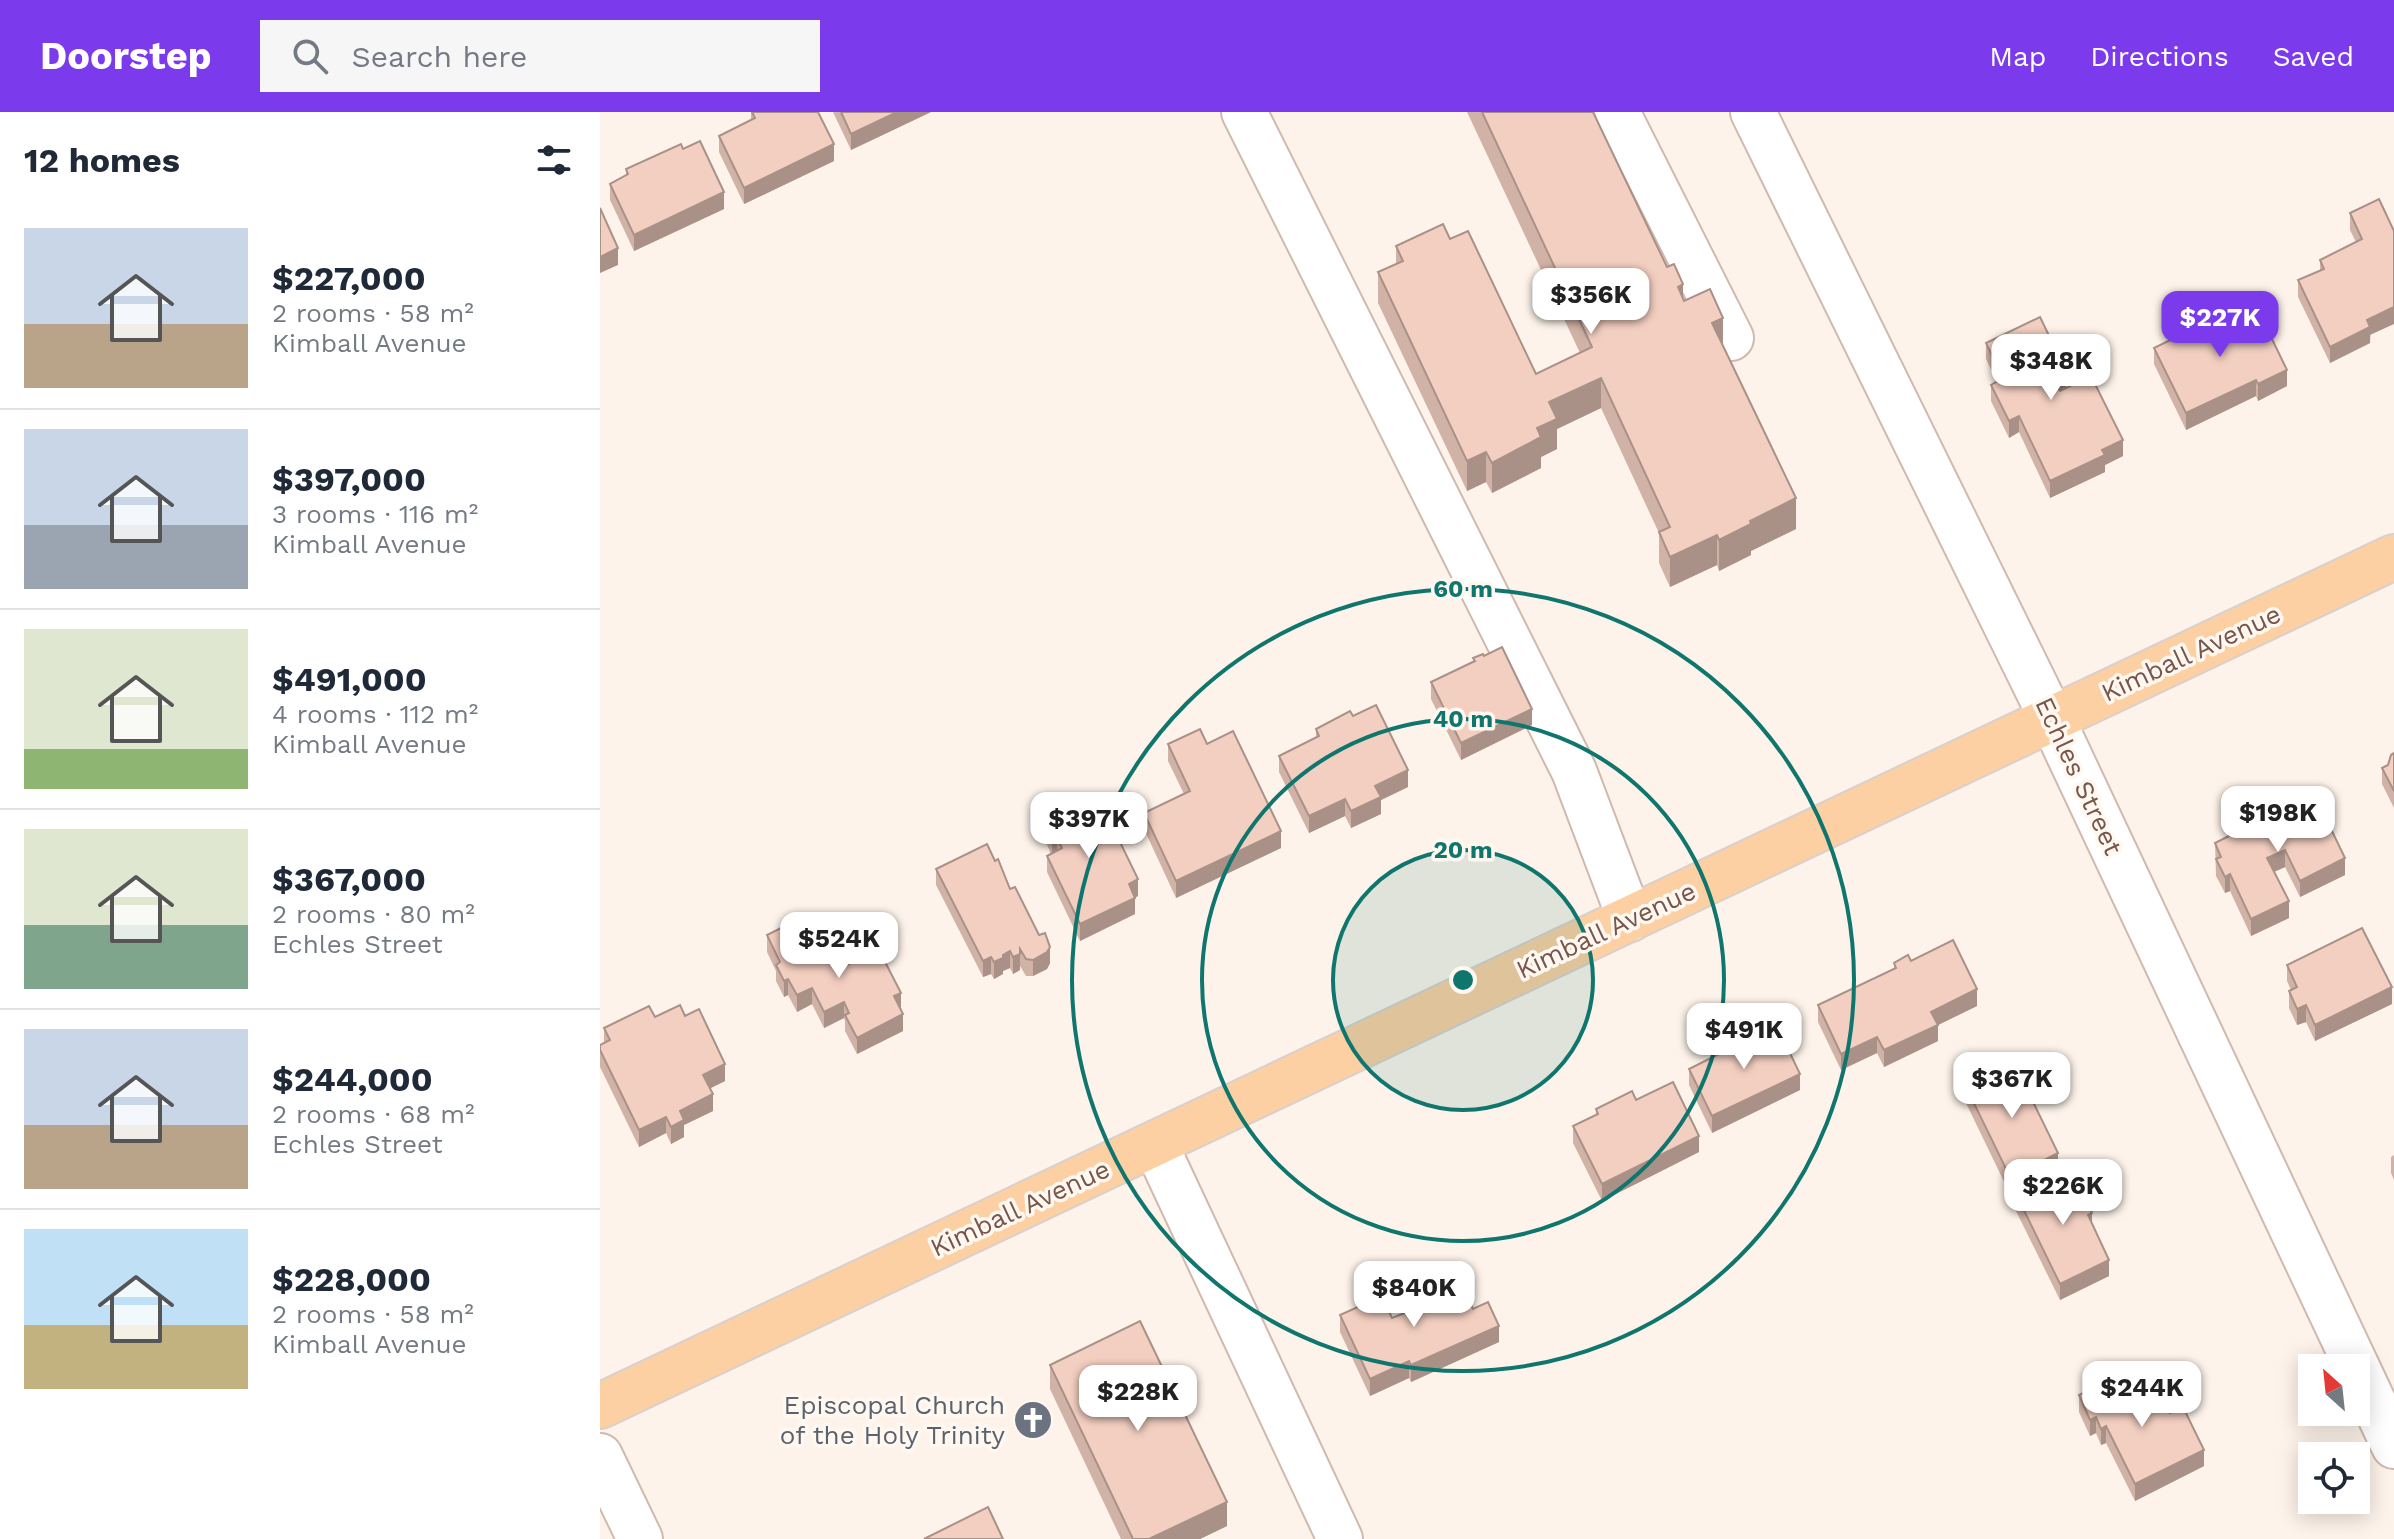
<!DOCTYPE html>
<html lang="en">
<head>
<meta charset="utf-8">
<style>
	body { margin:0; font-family:"Work Sans",sans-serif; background:#f6f6f7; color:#1f2937; height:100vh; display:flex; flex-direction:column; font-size:30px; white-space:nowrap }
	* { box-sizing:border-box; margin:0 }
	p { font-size:26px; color:#747a83 }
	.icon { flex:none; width:44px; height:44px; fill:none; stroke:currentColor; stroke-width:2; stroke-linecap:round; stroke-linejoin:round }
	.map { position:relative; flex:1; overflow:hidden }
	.side { display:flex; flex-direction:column; background:#fff; width:600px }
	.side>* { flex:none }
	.needle { width:52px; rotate:333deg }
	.controls { position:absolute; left:1698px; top:1242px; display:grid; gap:16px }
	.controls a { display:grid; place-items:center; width:72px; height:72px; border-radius:0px; background:#fff; box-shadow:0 4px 20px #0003; font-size:40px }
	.price { position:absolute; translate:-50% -68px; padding:0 18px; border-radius:16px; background:#fff; color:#222; font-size:26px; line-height:52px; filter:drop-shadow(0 2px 4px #0008) }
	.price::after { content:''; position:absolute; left:50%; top:48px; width:24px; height:18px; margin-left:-12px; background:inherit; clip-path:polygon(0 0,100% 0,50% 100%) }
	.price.selected { background:#7c3aed; color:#fff }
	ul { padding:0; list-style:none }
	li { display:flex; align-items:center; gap:24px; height:200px; padding:0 24px }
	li+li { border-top:2px solid #e0e1e3 }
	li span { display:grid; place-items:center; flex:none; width:224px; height:160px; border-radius:0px; color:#555 }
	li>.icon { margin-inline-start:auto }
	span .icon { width:96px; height:96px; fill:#fffc; stroke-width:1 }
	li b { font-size:34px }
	h2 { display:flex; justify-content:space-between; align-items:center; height:96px; padding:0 24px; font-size:34px }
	header { display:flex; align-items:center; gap:48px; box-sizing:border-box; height:112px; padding:0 40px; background:#7c3aed; color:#fff }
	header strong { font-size:38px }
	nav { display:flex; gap:44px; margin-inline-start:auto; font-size:28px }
	.search { width:560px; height:72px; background:#f6f6f7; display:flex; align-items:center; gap:20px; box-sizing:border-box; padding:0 28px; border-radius:0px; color:#747a83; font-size:30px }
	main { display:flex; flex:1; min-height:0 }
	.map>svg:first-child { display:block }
</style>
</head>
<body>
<header>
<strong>Doorstep</strong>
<div class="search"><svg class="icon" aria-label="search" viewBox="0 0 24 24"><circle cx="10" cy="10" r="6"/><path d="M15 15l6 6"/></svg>Search here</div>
<nav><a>Map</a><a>Directions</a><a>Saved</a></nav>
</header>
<main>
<section class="side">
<h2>12 homes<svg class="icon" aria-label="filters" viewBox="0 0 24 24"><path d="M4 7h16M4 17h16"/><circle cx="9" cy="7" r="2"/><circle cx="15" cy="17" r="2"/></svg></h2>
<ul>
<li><span style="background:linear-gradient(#c9d6e8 60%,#b9a48a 0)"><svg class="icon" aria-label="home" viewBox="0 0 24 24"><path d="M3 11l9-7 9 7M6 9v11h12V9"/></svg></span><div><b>$227,000</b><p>2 rooms · 58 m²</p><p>Kimball Avenue</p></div></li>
<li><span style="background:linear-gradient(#c9d6e8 60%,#9aa5b1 0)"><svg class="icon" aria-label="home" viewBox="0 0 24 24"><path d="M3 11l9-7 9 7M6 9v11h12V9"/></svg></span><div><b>$397,000</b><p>3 rooms · 116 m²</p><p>Kimball Avenue</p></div></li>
<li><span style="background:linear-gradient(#dfe7d0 75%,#8fb573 0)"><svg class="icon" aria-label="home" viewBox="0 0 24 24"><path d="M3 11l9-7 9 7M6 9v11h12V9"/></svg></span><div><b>$491,000</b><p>4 rooms · 112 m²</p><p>Kimball Avenue</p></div></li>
<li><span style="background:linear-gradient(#dfe7d0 60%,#7fa58c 0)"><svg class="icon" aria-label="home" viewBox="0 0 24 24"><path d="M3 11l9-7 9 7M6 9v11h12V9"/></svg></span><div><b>$367,000</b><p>2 rooms · 80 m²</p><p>Echles Street</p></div></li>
<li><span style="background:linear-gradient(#c9d6e8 60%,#b9a48a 0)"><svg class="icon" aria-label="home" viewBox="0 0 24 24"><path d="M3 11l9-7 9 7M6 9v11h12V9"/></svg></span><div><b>$244,000</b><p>2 rooms · 68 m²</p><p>Echles Street</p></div></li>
<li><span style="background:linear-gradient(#bfe0f5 60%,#c2b280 0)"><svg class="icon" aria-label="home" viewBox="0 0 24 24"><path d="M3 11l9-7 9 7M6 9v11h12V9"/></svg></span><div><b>$228,000</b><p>2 rooms · 58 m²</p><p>Kimball Avenue</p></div></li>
</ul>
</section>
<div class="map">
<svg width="1794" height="1427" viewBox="0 0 1794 1427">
	<rect width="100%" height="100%" fill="#fdf3ea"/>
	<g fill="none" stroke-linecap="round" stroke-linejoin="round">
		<defs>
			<g id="minor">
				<path d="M 644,0 L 974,659 L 1030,807"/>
				<path d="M 1017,0 L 1131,226"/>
				<path d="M 1153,0 L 1452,607 L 1794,1334"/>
				<path d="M 555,1032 L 740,1427"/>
				<path d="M 0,1344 L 40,1427"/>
			</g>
			<path id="major" d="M 0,1294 L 1794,445"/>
		</defs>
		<use href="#minor" stroke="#d0b9ae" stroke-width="48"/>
		<use href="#major" stroke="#d9d0cd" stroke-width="48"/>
		<use href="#minor" stroke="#fff" stroke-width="44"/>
		<use href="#major" stroke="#fcd0a2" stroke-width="44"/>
	</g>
	<g fill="#d1b2a6">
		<path d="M 151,0 L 234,49 L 144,92 L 119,40 L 119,24 L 151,8 Z"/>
		<path d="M 233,0 L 331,0 L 251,38 Z"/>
		<path d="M 867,0 L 993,0 L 1083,187 L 1123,233 L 1196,417 L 1151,439 L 1151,443 L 1119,459 L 1117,453 L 1070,475 L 1059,451 L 1059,421 L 1001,296 L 957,317 L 957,337 L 941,345 L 941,356 L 892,381 L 886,370 L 867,379 L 778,191 L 778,160 L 796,152 L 796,134 L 850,127 L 936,262 L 980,241 Z"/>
		<path d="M 83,37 L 124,97 L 34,139 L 10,88 L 10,72 L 26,64 L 26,57 Z"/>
		<path d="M 1779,87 L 1770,231 L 1730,251 L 1698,185 L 1698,168 L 1720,158 L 1720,148 L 1756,130 L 1750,118 L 1750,101 Z"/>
		<path d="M 1614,215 L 1687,274 L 1658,289 L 1656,284 L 1586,318 L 1554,252 L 1554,236 Z"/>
		<path d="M 1386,231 L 1466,275 L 1460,278 L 1523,344 L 1505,353 L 1505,360 L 1450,386 L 1419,320 L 1409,326 L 1391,289 L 1391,273 L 1397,270 L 1386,247 Z"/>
		<path d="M 873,546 L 932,613 L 861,648 L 831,587 L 831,570 L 873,549 Z"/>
		<path d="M 753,604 L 808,675 L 781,688 L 781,702 L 751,716 L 745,704 L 709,721 L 679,660 L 679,644 L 716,625 L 716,617 Z"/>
		<path d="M 568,632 L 607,632 L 681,736 L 576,786 L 544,717 L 544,701 L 584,682 L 568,649 Z"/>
		<path d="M 1794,641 L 1794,696 L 1782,672 L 1782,656 L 1788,653 Z"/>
		<path d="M 439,698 L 480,708 L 538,784 L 535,785 L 535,802 L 480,829 L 447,760 L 447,744 L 451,742 L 439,714 Z"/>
		<path d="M 1690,698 L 1745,763 L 1700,785 L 1685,755 L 1674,760 L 1689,806 L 1651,824 L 1630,779 L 1625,781 L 1616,764 L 1615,731 L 1677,707 L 1677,700 Z"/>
		<path d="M 336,757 L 410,777 L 450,851 L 447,857 L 433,864 L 426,864 L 420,854 L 420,858 L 413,862 L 410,856 L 403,859 L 403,862 L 394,867 L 391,862 L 383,865 L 336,773 Z"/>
		<path d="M 167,823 L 213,845 L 244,854 L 301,897 L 303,919 L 257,942 L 245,919 L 245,909 L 244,906 L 224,916 L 212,892 L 197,900 L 188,883 L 184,885 L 176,869 L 176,859 L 167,840 Z"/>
		<path d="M 1311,849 L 1377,894 L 1338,913 L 1338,929 L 1284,955 L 1277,941 L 1241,958 L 1218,910 L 1218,893 L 1294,857 L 1294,851 Z"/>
		<path d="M 1687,853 L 1792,892 L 1715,929 L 1706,910 L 1697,913 L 1689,896 L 1689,879 L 1691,878 L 1687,869 Z"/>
		<path d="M 85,904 L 125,969 L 110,976 L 113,999 L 84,1013 L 84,1025 L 71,1032 L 66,1021 L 39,1035 L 0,955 L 0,933 L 4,931 L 4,916 L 55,905 Z"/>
		<path d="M 1119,936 L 1200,978 L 1112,1021 L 1089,973 L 1089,957 L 1119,942 Z"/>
		<path d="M 1366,975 L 1458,1058 L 1410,1082 L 1366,991 Z"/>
		<path d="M 1036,988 L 1099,1040 L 1002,1089 L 973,1031 L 973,1014 L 996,1003 L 996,997 Z"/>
		<path d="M 1794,1043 L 1794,1068 L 1791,1061 L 1791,1045 Z"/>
		<path d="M 1416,1082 L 1492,1113 L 1509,1164 L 1460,1188 L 1416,1099 Z"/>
		<path d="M 804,1188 L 821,1192 L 873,1197 L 899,1230 L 811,1270 L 809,1266 L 770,1284 L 740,1220 L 740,1203 L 792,1206 L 803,1201 Z"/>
		<path d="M 450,1253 L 627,1414 L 600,1427 L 521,1427 L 450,1277 Z"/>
		<path d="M 1479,1283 L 1537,1298 L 1537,1299 L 1570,1301 L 1604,1354 L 1535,1389 L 1506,1331 L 1501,1333 L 1496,1321 L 1490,1324 L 1479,1300 Z"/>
	</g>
	<g fill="#aa9187">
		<path d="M 297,0 L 331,0 L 251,38 L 251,22 Z"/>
		<path d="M 234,32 L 234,49 L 144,92 L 144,76 Z"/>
		<path d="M 124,80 L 124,97 L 34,139 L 34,123 Z"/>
		<path d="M 18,136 L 18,153 L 0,161 L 0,145 Z"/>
		<path d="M 1083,172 L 1083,202 L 1078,175 Z"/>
		<path d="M 1794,195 L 1794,212 L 1770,223 L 1770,231 L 1730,251 L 1730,235 L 1767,208 Z"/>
		<path d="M 1123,206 L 1123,237 L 1112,211 Z"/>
		<path d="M 1687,258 L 1687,274 L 1658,289 L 1658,272 Z"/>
		<path d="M 1466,259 L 1466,275 L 1448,284 L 1448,267 Z"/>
		<path d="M 1001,266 L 1001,296 L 957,317 L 957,337 L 941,345 L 941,356 L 892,381 L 892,351 L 937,316 L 949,290 Z"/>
		<path d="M 1656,268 L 1656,284 L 1586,318 L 1586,301 Z"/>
		<path d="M 1419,304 L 1419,320 L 1409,326 L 1409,309 Z"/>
		<path d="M 1523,328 L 1523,344 L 1505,353 L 1505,360 L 1450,386 L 1450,369 L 1502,338 Z"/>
		<path d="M 886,340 L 886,370 L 867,379 L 867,349 Z"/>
		<path d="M 1196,386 L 1196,417 L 1151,439 L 1151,443 L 1119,459 L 1119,428 L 1150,409 Z"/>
		<path d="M 1117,423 L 1117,453 L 1070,475 L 1070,445 Z"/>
		<path d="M 932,597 L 932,613 L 861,648 L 861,631 Z"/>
		<path d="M 808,658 L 808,675 L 781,688 L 781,702 L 751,716 L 751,699 L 775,674 Z"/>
		<path d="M 745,687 L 745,704 L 709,721 L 709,704 Z"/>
		<path d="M 681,719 L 681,736 L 576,786 L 576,769 Z"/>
		<path d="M 459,722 L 459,729 L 457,726 L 457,740 L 452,742 L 452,726 Z"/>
		<path d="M 1685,738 L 1685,755 L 1667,763 L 1667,746 Z"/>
		<path d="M 1745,746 L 1745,763 L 1700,785 L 1700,769 Z"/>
		<path d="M 1630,762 L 1630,779 L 1625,781 L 1625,765 Z"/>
		<path d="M 538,767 L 538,784 L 529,789 L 529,772 Z"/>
		<path d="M 535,786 L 535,802 L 480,829 L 480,812 Z"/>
		<path d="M 1689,789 L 1689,806 L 1651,824 L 1651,807 Z"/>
		<path d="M 450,835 L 450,851 L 447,857 L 433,864 L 433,848 Z"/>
		<path d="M 410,839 L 410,856 L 403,859 L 403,862 L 394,867 L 394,850 L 403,843 Z"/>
		<path d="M 420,842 L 420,858 L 413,862 L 413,845 Z"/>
		<path d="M 391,845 L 391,862 L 383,865 L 383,849 Z"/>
		<path d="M 188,867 L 188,883 L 184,885 L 184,869 Z"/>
		<path d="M 1792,875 L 1792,892 L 1715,929 L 1715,913 Z"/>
		<path d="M 212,876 L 212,892 L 197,900 L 197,883 Z"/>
		<path d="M 1377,877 L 1377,894 L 1338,913 L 1338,929 L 1284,955 L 1284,938 L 1331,900 Z"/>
		<path d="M 301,881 L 301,897 L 294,884 Z"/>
		<path d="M 244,890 L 244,906 L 224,916 L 224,900 Z"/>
		<path d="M 1706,893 L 1706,910 L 1697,913 L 1697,897 Z"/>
		<path d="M 303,902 L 303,919 L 257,942 L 257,926 Z"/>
		<path d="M 1277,925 L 1277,941 L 1241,958 L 1241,942 Z"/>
		<path d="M 125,952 L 125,969 L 103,980 L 103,963 Z"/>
		<path d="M 1200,962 L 1200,978 L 1112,1021 L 1112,1004 Z"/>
		<path d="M 113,982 L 113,999 L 84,1013 L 84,1025 L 71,1032 L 71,1015 L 80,999 Z"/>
		<path d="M 66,1005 L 66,1021 L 39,1035 L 39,1018 Z"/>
		<path d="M 1099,1024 L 1099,1040 L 1002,1089 L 1002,1072 Z"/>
		<path d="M 1458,1041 L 1458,1058 L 1410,1082 L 1410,1065 Z"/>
		<path d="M 1492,1101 L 1492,1118 L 1488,1103 Z"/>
		<path d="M 1509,1148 L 1509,1164 L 1460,1188 L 1460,1172 Z"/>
		<path d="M 899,1214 L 899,1230 L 811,1270 L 811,1253 Z"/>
		<path d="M 809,1249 L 809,1266 L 770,1284 L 770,1267 Z"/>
		<path d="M 1496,1305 L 1496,1321 L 1490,1324 L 1490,1308 Z"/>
		<path d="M 1506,1314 L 1506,1331 L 1501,1333 L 1501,1317 Z"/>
		<path d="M 1604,1338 L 1604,1354 L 1535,1389 L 1535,1372 Z"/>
		<path d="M 627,1390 L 627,1414 L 600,1427 L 549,1427 Z"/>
	</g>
	<g fill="#f3cfc1" stroke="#aa9187" stroke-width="2">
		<path d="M 152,0 L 218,0 L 234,32 L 144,76 L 119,24 L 155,6 Z"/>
		<path d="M 241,0 L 297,0 L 251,22 Z"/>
		<path d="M 882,0 L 993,0 L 1067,155 L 1074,152 L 1083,172 L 1078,175 L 1084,189 L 1110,177 L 1123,206 L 1112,211 L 1196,386 L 1150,409 L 1151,412 L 1119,428 L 1117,423 L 1070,445 L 1059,420 L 1070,415 L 1001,266 L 949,290 L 957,307 L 937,316 L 941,325 L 892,351 L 886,340 L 867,349 L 778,160 L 803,149 L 796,134 L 843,112 L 850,127 L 868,119 L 936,262 L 992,235 Z"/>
		<path d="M 100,29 L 124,80 L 34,123 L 10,72 L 28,62 L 26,57 L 81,32 L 83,37 Z"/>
		<path d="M 1779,87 L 1794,119 L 1794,195 L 1767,208 L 1770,215 L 1730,235 L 1698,168 L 1724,157 L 1720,148 L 1762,127 L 1750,101 Z"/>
		<path d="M 0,96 L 18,136 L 0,145 Z"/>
		<path d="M 1656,194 L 1687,258 L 1658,272 L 1656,268 L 1586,301 L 1554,236 L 1611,208 L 1614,215 Z"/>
		<path d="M 1440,205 L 1466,259 L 1448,267 L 1453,277 L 1458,276 L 1460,279 L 1491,264 L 1523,328 L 1502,338 L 1505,343 L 1450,369 L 1419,304 L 1409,309 L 1391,273 L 1403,266 L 1386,231 Z"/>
		<path d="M 902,535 L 932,597 L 861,631 L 831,570 L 875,549 L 873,546 L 883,542 L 884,544 Z"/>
		<path d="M 776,593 L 808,658 L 775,674 L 781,685 L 751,699 L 745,687 L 709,704 L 679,644 L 719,624 L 716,617 L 750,599 L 753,604 Z"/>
		<path d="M 600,617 L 607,632 L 633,619 L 681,719 L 576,769 L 544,701 L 590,679 L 568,632 Z"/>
		<path d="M 1794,641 L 1794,679 L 1782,656 L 1788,653 L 1791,643 Z"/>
		<path d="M 468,683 L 480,708 L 504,697 L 538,767 L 529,772 L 535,786 L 480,812 L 447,744 L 462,736 L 457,726 L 460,724 L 459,722 L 452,726 L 439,698 Z"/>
		<path d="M 1716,686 L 1745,746 L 1700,769 L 1685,738 L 1667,746 L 1689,789 L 1651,807 L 1630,762 L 1625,765 L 1616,747 L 1621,745 L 1615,731 L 1663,707 L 1665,712 L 1679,705 L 1677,700 L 1688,694 L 1690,698 Z"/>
		<path d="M 387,732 L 395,749 L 398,747 L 410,777 L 415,775 L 439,823 L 445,821 L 450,835 L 447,840 L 433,848 L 426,847 L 420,837 L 420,842 L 413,845 L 410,839 L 403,843 L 403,846 L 394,850 L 391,845 L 383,849 L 336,757 Z"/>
		<path d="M 195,809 L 213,845 L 234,834 L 244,854 L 279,838 L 301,881 L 294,884 L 303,902 L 257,926 L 245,903 L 249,901 L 244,890 L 224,900 L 212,876 L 197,883 L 188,867 L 184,869 L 176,853 L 180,850 L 167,823 Z"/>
		<path d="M 1762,816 L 1792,875 L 1715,913 L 1706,893 L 1697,897 L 1689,879 L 1697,875 L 1687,853 Z"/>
		<path d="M 1353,828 L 1377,877 L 1331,900 L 1338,913 L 1284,938 L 1277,925 L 1241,942 L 1218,893 L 1296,856 L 1294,851 L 1308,843 L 1311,849 Z"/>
		<path d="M 80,893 L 85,904 L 99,897 L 125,952 L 103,963 L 113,982 L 80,999 L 84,1008 L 71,1015 L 66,1005 L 39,1018 L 0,938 L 0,933 L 10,928 L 4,916 L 49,894 L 55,905 Z"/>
		<path d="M 1177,914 L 1200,962 L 1112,1004 L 1089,957 L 1121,941 L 1119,936 L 1131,930 L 1133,936 Z"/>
		<path d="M 1414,951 L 1458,1041 L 1410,1065 L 1366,975 Z"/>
		<path d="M 1073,970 L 1099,1024 L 1002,1072 L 973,1014 L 998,1002 L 996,997 L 1032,979 L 1036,988 Z"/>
		<path d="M 1466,1058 L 1482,1090 L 1486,1088 L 1492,1101 L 1488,1103 L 1509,1148 L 1460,1172 L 1416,1082 Z"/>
		<path d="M 862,1174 L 873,1197 L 888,1190 L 899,1214 L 811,1253 L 809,1249 L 770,1267 L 740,1203 L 782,1184 L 792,1206 L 807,1200 L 803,1192 L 805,1192 L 804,1188 L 815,1183 L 821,1192 Z"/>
		<path d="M 540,1209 L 627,1390 L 549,1427 L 533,1427 L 450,1253 Z"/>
		<path d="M 1524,1261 L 1537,1287 L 1532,1289 L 1537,1299 L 1563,1286 L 1570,1301 L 1583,1295 L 1604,1338 L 1535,1372 L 1506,1314 L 1501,1317 L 1496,1305 L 1490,1308 L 1479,1283 Z"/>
		<path d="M 388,1395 L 403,1427 L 324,1427 Z"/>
	</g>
	<circle cx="863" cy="868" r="130" fill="#0f766e" fill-opacity=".12"/>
	<g fill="none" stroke="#0f766e" stroke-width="4">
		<circle cx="863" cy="868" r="130"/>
		<circle cx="863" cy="868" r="261"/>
		<circle cx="863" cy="868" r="391"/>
	</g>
	<defs>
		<symbol id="church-disc" viewBox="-11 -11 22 22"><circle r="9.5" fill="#6b7280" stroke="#fff8f1"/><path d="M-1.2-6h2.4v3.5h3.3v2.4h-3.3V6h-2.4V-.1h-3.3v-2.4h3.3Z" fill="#fff"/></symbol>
	</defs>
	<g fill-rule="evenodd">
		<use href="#church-disc" x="411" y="1286" width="44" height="44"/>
	</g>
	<g text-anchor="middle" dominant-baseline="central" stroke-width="7" stroke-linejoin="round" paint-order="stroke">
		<g font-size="26" fill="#79564c" stroke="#fff8f1">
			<text transform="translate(1591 541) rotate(-25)">Kimball Avenue</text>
			<text transform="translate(1479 664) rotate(65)">Echles Street</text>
			<text transform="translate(1006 818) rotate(-25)">Kimball Avenue</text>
			<text transform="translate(420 1096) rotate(-25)">Kimball Avenue</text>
		</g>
		<g font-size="26" fill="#5b616d" stroke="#fff8f1" text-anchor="end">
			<text x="405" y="1293">Episcopal Church<tspan x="405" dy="30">of the Holy Trinity</tspan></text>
		</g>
	</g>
	<circle cx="863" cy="868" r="12" fill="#0f766e" stroke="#fff8f1" stroke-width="4"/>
	<g font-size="24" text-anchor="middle" font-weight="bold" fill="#0f766e" stroke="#fff8f1" stroke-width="7" stroke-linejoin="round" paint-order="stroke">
		<text x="863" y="485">60 m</text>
		<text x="863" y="615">40 m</text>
		<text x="863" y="746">20 m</text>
	</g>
</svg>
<div class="controls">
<a><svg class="needle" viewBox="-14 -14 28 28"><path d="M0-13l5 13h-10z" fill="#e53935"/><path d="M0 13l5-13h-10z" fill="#747a83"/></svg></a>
<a><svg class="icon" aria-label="locate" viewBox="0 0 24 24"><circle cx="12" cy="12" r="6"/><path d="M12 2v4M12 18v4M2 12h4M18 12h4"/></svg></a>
</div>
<b class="price" style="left:991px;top:224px">$356K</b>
<b class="price selected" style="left:1620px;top:247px">$227K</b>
<b class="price" style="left:1451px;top:290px">$348K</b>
<b class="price" style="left:1678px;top:742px">$198K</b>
<b class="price" style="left:489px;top:748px">$397K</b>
<b class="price" style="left:239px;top:868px">$524K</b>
<b class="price" style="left:1144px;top:959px">$491K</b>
<b class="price" style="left:1412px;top:1008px">$367K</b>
<b class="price" style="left:1463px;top:1115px">$226K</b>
<b class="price" style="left:814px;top:1217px">$840K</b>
<b class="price" style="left:1542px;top:1317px">$244K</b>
<b class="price" style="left:538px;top:1321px">$228K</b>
</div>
</main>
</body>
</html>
